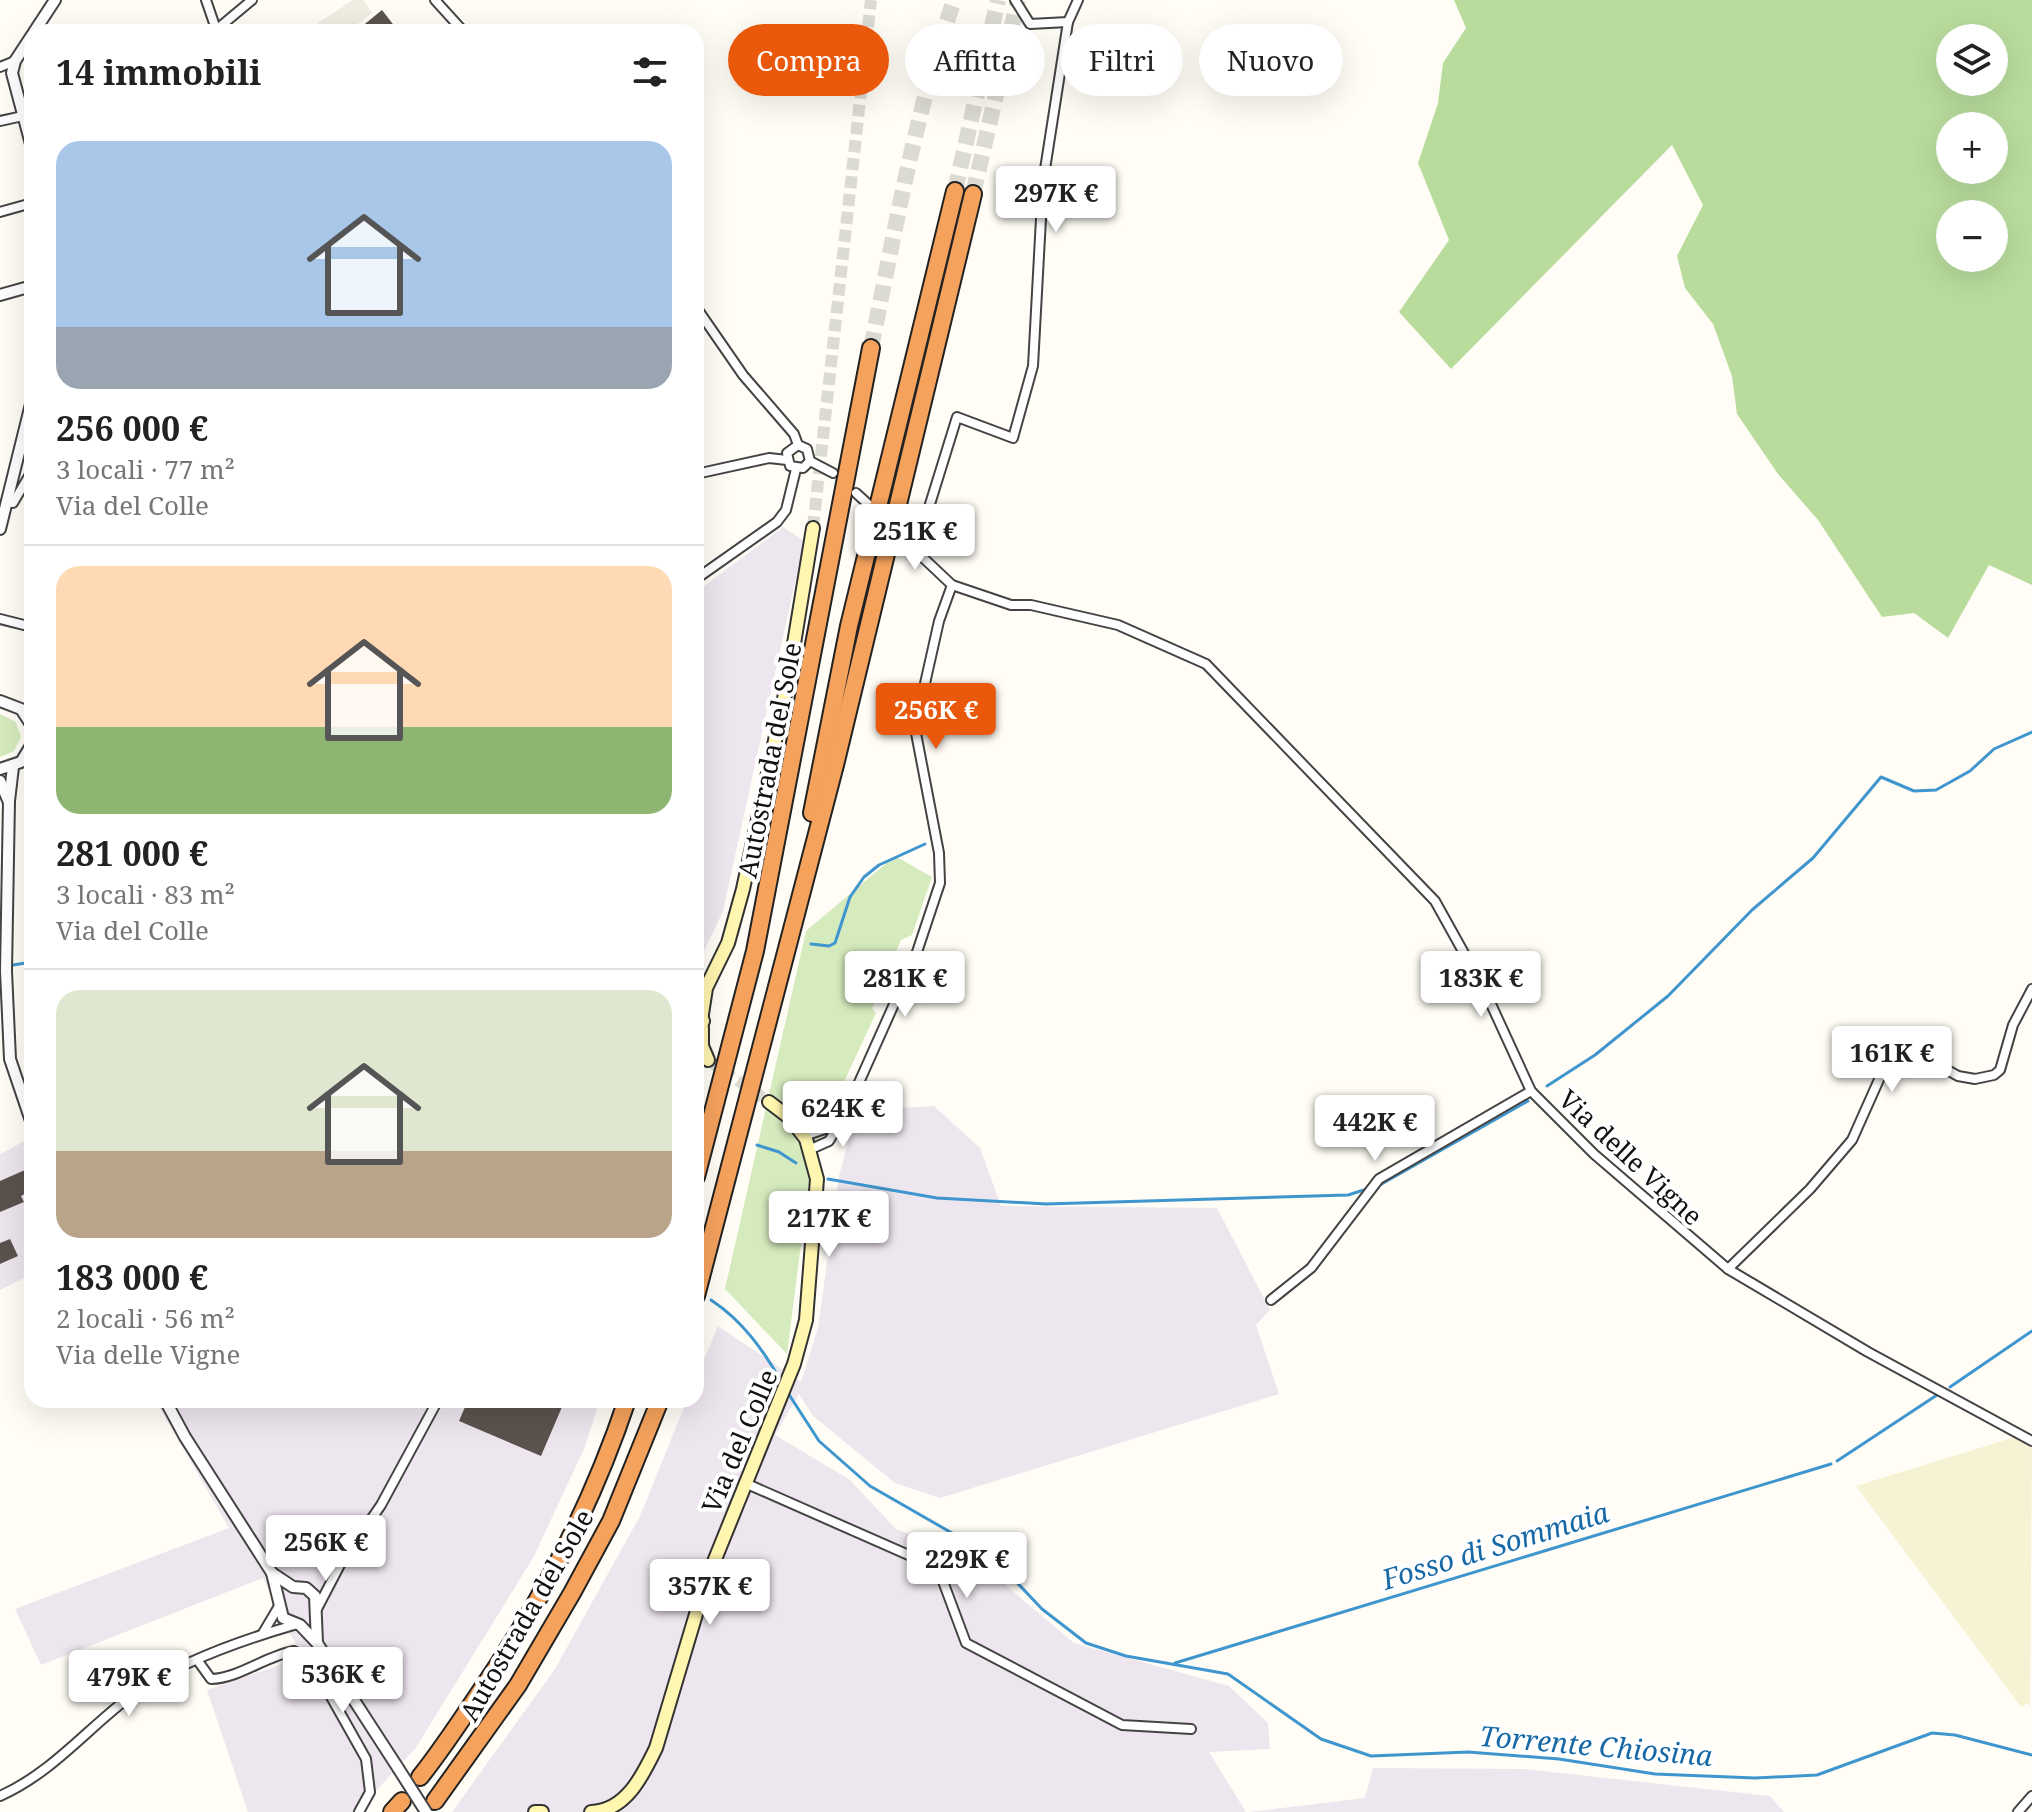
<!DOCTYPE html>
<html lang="it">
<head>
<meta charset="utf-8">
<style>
	body { margin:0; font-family:"Noto Serif",serif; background:#f2f2f2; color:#222; height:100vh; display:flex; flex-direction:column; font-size:30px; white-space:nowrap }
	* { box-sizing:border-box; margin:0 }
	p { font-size:26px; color:#767676 }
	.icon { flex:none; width:44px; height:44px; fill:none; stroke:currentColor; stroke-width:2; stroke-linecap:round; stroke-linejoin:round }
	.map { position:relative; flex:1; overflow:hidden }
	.drawer { position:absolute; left:24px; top:24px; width:680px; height:1384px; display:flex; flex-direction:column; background:#fff; border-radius:24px; box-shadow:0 8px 32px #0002 }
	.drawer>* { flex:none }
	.top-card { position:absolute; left:728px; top:24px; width:760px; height:72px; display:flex; gap:16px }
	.buttons { position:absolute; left:1936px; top:24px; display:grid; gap:16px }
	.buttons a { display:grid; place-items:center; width:72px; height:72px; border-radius:50%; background:#fff; box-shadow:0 8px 32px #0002; font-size:40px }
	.price { position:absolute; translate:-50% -68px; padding:0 18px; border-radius:8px; background:#fff; color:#222; font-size:26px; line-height:52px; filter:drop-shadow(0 2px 4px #0008) }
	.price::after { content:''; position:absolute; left:50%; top:48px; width:24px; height:18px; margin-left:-12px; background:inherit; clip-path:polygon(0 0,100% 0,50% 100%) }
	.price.on { background:#ea580c; color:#fff }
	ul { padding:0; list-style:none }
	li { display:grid; align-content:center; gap:16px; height:424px; padding:0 32px }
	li+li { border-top:2px solid #e0e0e0 }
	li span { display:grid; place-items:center; height:248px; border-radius:24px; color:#555 }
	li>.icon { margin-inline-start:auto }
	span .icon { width:144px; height:144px; fill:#fffc; stroke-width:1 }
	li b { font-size:34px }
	h2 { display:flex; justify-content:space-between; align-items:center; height:96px; padding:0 32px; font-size:34px }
	.pill { padding:0 28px; border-radius:36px; background:#fff; box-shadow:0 8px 32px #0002; font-size:28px; line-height:72px }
	.pill.on { background:#ea580c; color:#fff }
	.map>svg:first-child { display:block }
</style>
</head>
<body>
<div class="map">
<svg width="2032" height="1812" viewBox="0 0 2032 1812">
	<rect width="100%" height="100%" fill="#fffdf5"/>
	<g fill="#eee6ef">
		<path d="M 783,527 L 804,541 L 723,911 L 696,968 L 696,592 Z"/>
		<path d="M 934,1106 L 980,1148 L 1001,1206 L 1217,1208 L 1270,1310 L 1256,1325 L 1279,1394 L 940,1498 L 895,1483 L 813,1416 L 799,1394 L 775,1435 L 850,1480 L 896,1529 L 977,1561 L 1074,1643 L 1229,1686 L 1268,1723 L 1270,1749 L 1209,1752 L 1246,1812 L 452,1812 L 555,1669 L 640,1516 L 687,1400 L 696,1400 L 696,1379 L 718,1326 L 801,1382 L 818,1328 L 839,1176 L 857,1111 Z"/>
		<path d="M 32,1137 L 32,1274 L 0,1290 L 0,1154 Z"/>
		<path d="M 155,1400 L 600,1400 L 584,1449 L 533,1558 L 415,1749 L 356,1812 L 248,1812 L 207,1690 L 302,1657 L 263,1578 L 41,1665 L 15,1609 L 229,1528 Z"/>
		<path d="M 1373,1768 L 1524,1769 L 1770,1796 L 1784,1812 L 1249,1812 L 1365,1798 Z"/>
	</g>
	<path fill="#f6f3d4" d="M 2015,1437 L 2032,1445 L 2030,1707 L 2027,1703 L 2021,1707 L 1856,1486 Z"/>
	<g fill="#d5ebbd">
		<path d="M 0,714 L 16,722 L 21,737 L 14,751 L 0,757 Z"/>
		<path d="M 895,856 L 932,877 L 912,935 L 901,940 L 872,1008 L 876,1013 L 821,1131 L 808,1189 L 787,1354 L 725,1289 L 806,931 Z"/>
	</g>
	<path fill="#b9dc9c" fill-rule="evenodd" d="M 1454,0 L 2032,0 L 2032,585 L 1989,565 L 1948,638 L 1914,613 L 1882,617 L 1818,520 L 1778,474 L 1737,414 L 1732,376 L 1713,324 L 1685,288 L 1677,256 L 1703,205 L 1672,145 L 1451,369 L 1399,312 L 1449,240 L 1418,163 L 1438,103 L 1443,63 L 1466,28 ZM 1950,38 L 1994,38 L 1994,82 L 1950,82 ZM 1950,126 L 1994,126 L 1994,170 L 1950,170 ZM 1950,214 L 1994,214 L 1994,258 L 1950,258 Z"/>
	<path fill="#f1ede2" d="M 353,0 L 363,0 L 372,13 L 347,32 L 325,32 L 318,23 Z"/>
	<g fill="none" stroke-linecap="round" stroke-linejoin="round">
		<g stroke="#3f96cf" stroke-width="3">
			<path d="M 811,944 L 829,946 L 835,943 L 850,897 L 864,877 L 879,865 L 925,844"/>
			<path d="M 0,967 L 32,962"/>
			<path d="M 1547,1086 L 1595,1055 L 1668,996 L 1752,910 L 1813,858 L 1881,777 L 1914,791 L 1936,790 L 1970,771 L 1994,749 L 2032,732"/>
			<path d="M 757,1145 L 779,1152 L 796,1163"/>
			<path d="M 828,1179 L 937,1198 L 1046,1204 L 1348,1195 L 1367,1189"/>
			<path d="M 1378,1186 L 1528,1101"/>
			<path d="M 711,1300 C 743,1321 764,1351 782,1383"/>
			<path d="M 1950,1387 L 2032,1331"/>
			<path d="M 788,1393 L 819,1441 L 870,1486 L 992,1556 L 1042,1609 L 1086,1643 L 1126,1656 L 1228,1674 L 1321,1739 L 1371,1756 L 1468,1752 L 1559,1759 L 1655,1774 L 1755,1778 L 1817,1775 L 1932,1733 L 1955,1735 L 2032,1755"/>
			<path d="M 1837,1461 L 1937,1395"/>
			<path d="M 1175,1663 L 1831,1464"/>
		</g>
	</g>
	<g fill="#5a524d">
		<path d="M 382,10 L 399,32 L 355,32 Z"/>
		<path d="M 25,1170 L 32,1182 L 32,1190 L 21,1196 L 24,1202 L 0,1212 L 0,1181 Z"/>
		<path d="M 10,1239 L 18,1256 L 0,1264 L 0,1243 Z"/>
		<path d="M 468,1400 L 565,1400 L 541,1456 L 459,1421 Z"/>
	</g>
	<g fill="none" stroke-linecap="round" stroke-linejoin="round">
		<g stroke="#dbdad3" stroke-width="12" stroke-dasharray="12 6" stroke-linecap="butt">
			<path d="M 813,528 L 871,0"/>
			<path d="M 708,1060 L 769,1102"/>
		</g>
		<g stroke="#dbdad3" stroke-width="16" stroke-dasharray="16 8" stroke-linecap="butt">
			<path d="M 955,191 L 998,0"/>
			<path d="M 973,194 L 1018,0"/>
			<path d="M 871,348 C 895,231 915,113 954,0"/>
		</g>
		<defs>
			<g id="minor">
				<path d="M 206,0 L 217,32"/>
				<path d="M 435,0 L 464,32"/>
				<path d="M 1015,0 L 1030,24 L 1068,22"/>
				<path d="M 216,30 L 252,0"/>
				<path d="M 0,67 L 15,61"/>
				<path d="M 0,121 L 23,116"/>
				<path d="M 0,212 L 32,203"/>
				<path d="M 696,307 L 743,375 L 794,434 L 798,445"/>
				<path d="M 798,445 L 787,453 L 790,466 L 803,468 L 810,461"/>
				<path d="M 798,445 L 807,449 L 810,461"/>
				<path d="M 810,461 L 833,473"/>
				<path d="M 696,474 L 769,458 L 787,460"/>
				<path d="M 856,493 L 868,504"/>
				<path d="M 7,502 L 13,503 L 32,471"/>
				<path d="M 899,535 L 952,585 L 1011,605 L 1031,605 L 1118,625 L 1206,664 L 1435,901 L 1485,991 L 1531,1091 L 1594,1154 L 1728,1269 L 1868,1352 L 2032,1441"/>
				<path d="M 903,538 L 915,531 L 926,517 L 957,417 L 1013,438 L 1033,366 L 1043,182 L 1068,22 L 1078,0"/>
				<path d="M 696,579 L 777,522 L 786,510 L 796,469"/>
				<path d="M 0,619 L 32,627"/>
				<path d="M 804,1136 L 828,1128 L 840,1120"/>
				<path d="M 811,1149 L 829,1141 L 844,1116 L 916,955 L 940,883 L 939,853 L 915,728 L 939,621 L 952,585"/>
				<path d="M 1728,1269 L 1810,1189 L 1852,1140 L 1894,1046 L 1905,1046 L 1958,1076 L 1975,1079 L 1994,1075 L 2000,1070 L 2013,1025 L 2032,989"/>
				<path d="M 1271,1300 L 1311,1268 L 1379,1179 L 1531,1091"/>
				<path d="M 745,1483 L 938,1568 L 966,1643 L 1122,1725 L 1191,1729"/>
				<path d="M 317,1609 L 341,1563 L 381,1505 L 438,1400"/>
				<path d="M 263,1633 L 279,1606"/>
				<path d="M 198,1661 L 211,1679 C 240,1678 265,1656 294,1651 L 312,1663 L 366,1759 L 370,1792 L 359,1812"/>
				<path d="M 0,1796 C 54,1772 89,1726 136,1692 C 182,1661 242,1640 294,1625"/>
				<path d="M 2018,1812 L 2032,1796"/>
			</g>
			<g id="tertiary">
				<path d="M 34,32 L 55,0"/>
				<path d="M 32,35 L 15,61 L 12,73 L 32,148"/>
				<path d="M 0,295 L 32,286"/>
				<path d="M 0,529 L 32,400"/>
				<path d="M 0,701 L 21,709 L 32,726"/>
				<path d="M 13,767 L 9,801 L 6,971 L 10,1059 L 32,1124"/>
				<path d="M 0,769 L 21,762 L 32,744"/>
				<path d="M 0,781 L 8,800"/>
				<path d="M 165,1400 L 185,1437 L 272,1573 L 283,1618 L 300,1625 L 317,1643 L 398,1768"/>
				<path d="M 272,1573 L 293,1587 L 306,1588 L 315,1596 L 317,1642"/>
			</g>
			<g id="secondary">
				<path d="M 702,1014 L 706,988 L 728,943 L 743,889 L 788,680 L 813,528"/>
				<path d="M 702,1028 L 702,1046 L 708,1060"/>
				<path d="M 696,1038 L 703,1021 L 698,1008"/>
				<path d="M 535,1812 L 542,1812"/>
				<path d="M 591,1812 C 626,1811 643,1775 656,1748 L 705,1584 L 794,1364 L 806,1320 L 817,1179 L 806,1139 L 790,1118 L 769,1102"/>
			</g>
			<g id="motorway">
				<path d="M 812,813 L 849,626 L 955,191"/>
				<path d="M 696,1177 L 755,951 L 871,348"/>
				<path d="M 696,1296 L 835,765 L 973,194"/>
				<path d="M 420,1777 C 440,1752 458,1725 476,1698 C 540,1605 591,1508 627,1400"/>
				<path d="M 435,1801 L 518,1685 L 572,1593 L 611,1521 L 660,1400"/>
				<path d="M 392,1812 L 402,1801"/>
			</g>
		</defs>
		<use href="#minor" stroke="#444" stroke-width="12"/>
		<use href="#tertiary" stroke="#444" stroke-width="14"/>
		<use href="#secondary" stroke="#333" stroke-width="16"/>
		<use href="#motorway" stroke="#222" stroke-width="20"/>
		<use href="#minor" stroke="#fff" stroke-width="8"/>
		<use href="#tertiary" stroke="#fff" stroke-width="10"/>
		<use href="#secondary" stroke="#fff6b0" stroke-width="12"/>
		<use href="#motorway" stroke="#f5a25d" stroke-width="16"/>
		<defs>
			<path id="tertiary-bridge" d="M 398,1768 L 426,1812"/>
		</defs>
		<use href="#tertiary-bridge" stroke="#444" stroke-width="14" stroke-linecap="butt"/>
		<use href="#tertiary-bridge" stroke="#fff" stroke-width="10"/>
	</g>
	<g text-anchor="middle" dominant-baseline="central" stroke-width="8" stroke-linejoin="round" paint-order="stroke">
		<g font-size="26" fill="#111" stroke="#fff">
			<text transform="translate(769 760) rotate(-79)">Autostrada del Sole</text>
			<text transform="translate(1631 1157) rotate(43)">Via delle Vigne</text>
			<text transform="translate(739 1441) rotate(-67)">Via del Colle</text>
			<text transform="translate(526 1615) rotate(-60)">Autostrada del Sole</text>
		</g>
		<g font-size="28" font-style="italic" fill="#1768a6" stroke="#fff">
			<text transform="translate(1495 1545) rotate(-17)">Fosso di Sommaia</text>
			<text transform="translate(1596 1745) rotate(5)">Torrente Chiosina</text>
		</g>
	</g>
</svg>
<div class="buttons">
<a><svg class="icon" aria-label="layers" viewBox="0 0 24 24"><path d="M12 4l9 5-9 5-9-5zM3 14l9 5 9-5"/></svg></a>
<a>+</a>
<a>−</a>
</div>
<b class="price" style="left:1056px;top:234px">297K €</b>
<b class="price" style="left:915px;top:572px">251K €</b>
<b class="price on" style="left:936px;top:751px">256K €</b>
<b class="price" style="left:905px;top:1019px">281K €</b>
<b class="price" style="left:1481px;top:1019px">183K €</b>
<b class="price" style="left:1892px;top:1094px">161K €</b>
<b class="price" style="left:843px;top:1149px">624K €</b>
<b class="price" style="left:1375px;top:1163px">442K €</b>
<b class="price" style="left:829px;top:1259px">217K €</b>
<b class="price" style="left:326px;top:1583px">256K €</b>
<b class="price" style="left:967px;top:1600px">229K €</b>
<b class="price" style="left:710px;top:1627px">357K €</b>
<b class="price" style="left:343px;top:1715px">536K €</b>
<b class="price" style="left:129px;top:1718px">479K €</b>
<div class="top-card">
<a class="pill on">Compra</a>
<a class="pill">Affitta</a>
<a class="pill">Filtri</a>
<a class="pill">Nuovo</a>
</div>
<section class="drawer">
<h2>14 immobili<svg class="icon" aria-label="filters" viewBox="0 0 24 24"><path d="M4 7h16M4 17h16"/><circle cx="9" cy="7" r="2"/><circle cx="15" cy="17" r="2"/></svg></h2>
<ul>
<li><span style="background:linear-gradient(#a9c7e8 75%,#9aa5b1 0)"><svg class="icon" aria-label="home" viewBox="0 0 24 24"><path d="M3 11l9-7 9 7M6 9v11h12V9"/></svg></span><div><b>256 000 €</b><p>3 locali · 77 m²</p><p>Via del Colle</p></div></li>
<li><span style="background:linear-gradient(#ffd9b3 65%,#8fb573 0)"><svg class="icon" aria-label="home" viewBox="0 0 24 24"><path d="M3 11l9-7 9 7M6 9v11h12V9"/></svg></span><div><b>281 000 €</b><p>3 locali · 83 m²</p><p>Via del Colle</p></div></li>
<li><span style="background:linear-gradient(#dfe7d0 65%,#b9a48a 0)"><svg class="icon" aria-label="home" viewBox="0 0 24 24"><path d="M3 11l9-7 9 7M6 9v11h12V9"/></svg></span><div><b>183 000 €</b><p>2 locali · 56 m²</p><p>Via delle Vigne</p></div></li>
</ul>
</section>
</div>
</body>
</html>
